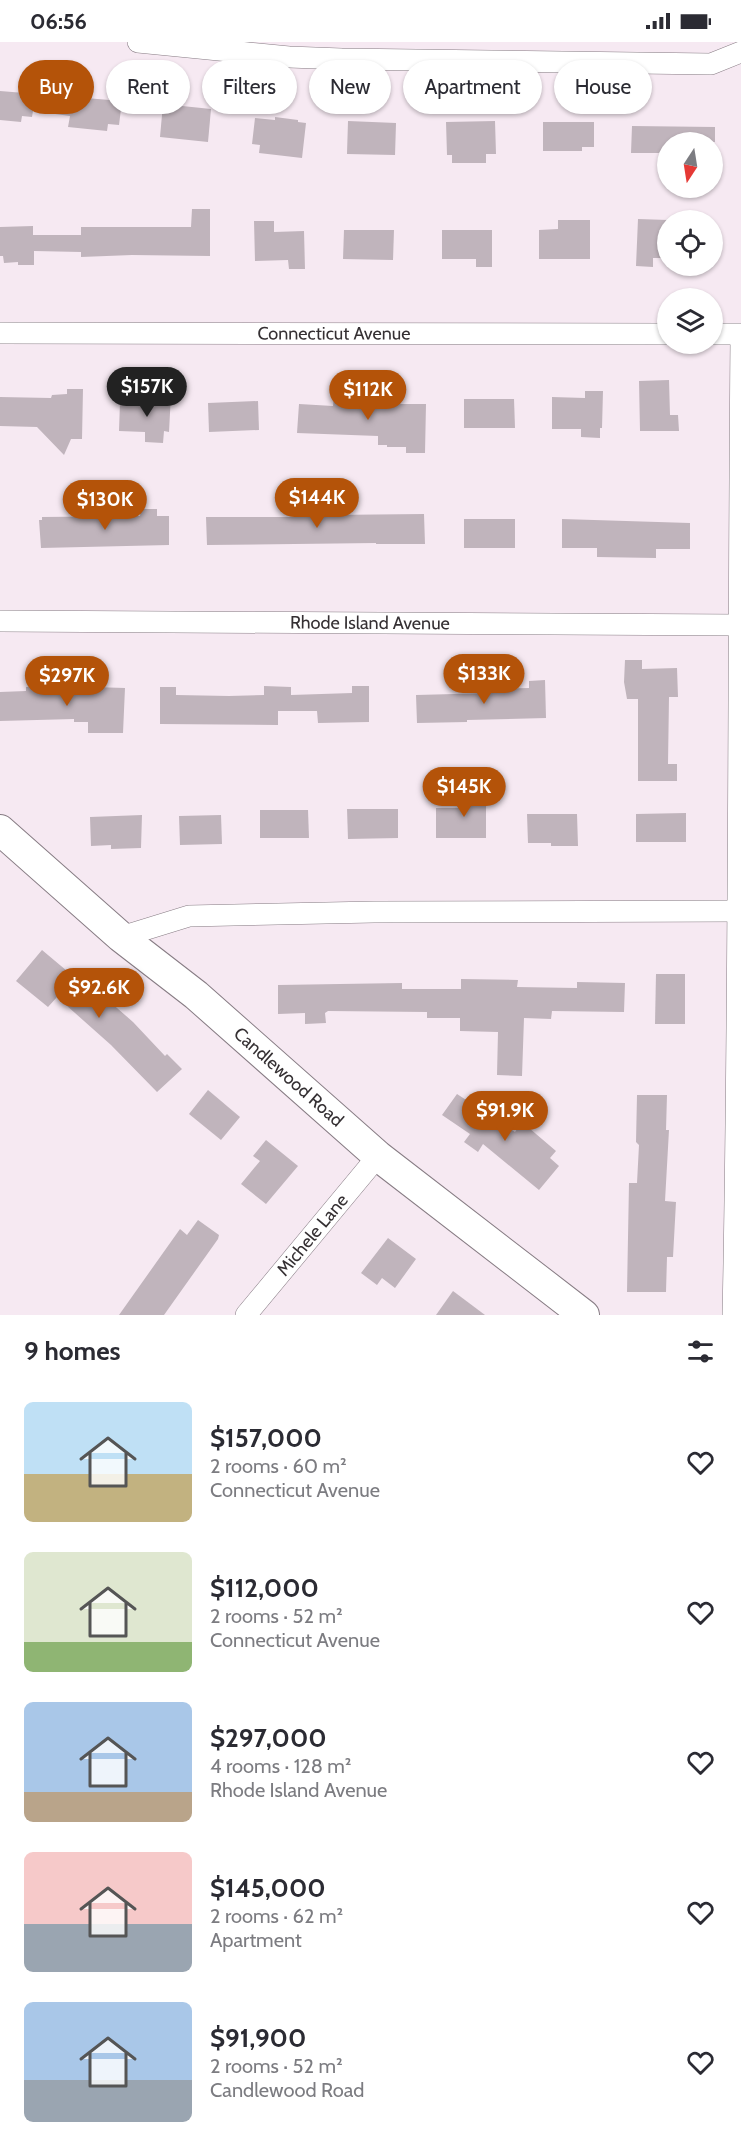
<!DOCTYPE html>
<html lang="en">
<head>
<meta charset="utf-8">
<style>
	body { margin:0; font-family:Cabin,sans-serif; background:#f2f2f3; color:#2b2b33; height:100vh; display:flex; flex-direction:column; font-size:22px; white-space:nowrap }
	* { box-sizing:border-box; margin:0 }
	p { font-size:20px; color:#7c7c81 }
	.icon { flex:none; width:33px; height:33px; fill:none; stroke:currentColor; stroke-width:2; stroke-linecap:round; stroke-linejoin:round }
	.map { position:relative; height:1273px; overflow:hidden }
	.panel { display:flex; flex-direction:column; background:#fff; flex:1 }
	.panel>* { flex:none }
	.guide { position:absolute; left:18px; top:18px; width:705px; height:54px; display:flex; gap:12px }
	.needle { width:39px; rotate:192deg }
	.buttons { position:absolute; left:657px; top:90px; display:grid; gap:12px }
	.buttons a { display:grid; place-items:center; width:66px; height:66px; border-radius:50%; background:#fff; box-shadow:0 2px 4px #0004; font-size:30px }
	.price { position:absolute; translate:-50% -51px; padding:0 14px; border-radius:21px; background:#b45309; color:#fff; font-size:20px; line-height:39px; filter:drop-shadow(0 2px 3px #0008) }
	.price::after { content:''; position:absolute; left:50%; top:36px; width:18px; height:14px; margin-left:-9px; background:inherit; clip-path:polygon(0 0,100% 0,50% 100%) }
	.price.active { background:#222; color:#fff }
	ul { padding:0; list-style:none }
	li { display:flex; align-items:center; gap:18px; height:150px; padding:0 24px }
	li span { display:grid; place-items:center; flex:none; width:168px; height:120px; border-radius:9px; color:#555 }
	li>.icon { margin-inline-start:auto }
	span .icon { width:72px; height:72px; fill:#fffc; stroke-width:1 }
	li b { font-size:26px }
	h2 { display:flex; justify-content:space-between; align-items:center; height:72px; padding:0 24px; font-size:26px }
	.chip { padding:0 21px; border-radius:27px; background:#fff; box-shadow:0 2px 4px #0004; font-size:21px; line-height:54px }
	.chip.active { background:#b45309; color:#fff }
	.status { display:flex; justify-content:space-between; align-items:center; height:42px; padding:0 30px; background:#fff; direction:ltr }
	.status svg { height:16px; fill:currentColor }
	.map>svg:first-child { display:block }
</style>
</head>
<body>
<div class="status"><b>06:56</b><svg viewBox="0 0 49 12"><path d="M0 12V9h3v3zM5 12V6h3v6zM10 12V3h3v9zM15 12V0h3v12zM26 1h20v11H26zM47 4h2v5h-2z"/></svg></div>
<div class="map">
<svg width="741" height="1273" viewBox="0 0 741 1273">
	<rect width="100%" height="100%" fill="#f6e9f2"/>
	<g fill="#c0b4bc">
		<path d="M 0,49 L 122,59 L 119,83 L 108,82 L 107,89 L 68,85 L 70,74 L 33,69 L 32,75 L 22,74 L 21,80 L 0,78 Z"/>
		<path d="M 163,62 L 211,67 L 208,100 L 160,95 Z"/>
		<path d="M 275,75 L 298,78 L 298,80 L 306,81 L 302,116 L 259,111 L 260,103 L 252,102 L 255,76 L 275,78 Z"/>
		<path d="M 348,79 L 396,81 L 395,113 L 347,112 Z"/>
		<path d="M 495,79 L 496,112 L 486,112 L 486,121 L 452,121 L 452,113 L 447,113 L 446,80 Z"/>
		<path d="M 543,80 L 594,80 L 594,105 L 582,105 L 582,109 L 543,109 Z"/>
		<path d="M 632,84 L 715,85 L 715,100 L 668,100 L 668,111 L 631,111 Z"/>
		<path d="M 192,167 L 210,167 L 210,214 L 132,213 L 81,215 L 81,210 L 34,209 L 34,223 L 18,223 L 18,220 L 4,221 L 3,214 L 0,214 L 0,185 L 33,184 L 33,193 L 81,193 L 81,185 L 191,185 Z"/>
		<path d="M 638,177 L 668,178 L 668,216 L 653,216 L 653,225 L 636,224 Z"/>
		<path d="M 558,178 L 590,178 L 590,217 L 539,217 L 539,188 L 558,187 Z"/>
		<path d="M 254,179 L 274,179 L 274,190 L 304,189 L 305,227 L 289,227 L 288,218 L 255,219 Z"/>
		<path d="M 344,188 L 394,188 L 393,218 L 343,217 Z"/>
		<path d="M 442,188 L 492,188 L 492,225 L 476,225 L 476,217 L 442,217 Z"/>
		<path d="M 669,338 L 670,373 L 678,373 L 679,389 L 640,389 L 639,339 Z"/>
		<path d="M 67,347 L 83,347 L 82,397 L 71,397 L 64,413 L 37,385 L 0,384 L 0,355 L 51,356 L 52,353 L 67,352 Z"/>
		<path d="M 585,349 L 603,349 L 602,386 L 600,386 L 600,396 L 581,395 L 581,387 L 552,387 L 552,355 L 585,356 Z"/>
		<path d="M 154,351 L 171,352 L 169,390 L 164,389 L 163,401 L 145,400 L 145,390 L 119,389 L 120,360 L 154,361 Z"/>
		<path d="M 334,354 L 391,356 L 391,362 L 426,362 L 425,411 L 406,411 L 406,405 L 387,405 L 387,403 L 378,403 L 378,394 L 297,391 L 299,362 L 333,364 Z"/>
		<path d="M 464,357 L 514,357 L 515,386 L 464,386 Z"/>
		<path d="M 258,359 L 259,388 L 209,390 L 208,361 Z"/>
		<path d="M 297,461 L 328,461 L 328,473 L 424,472 L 425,502 L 376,502 L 376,501 L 207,503 L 206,475 L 297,475 Z"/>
		<path d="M 141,467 L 157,467 L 157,474 L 169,474 L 169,503 L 41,506 L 39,478 L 42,478 L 42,475 L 140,474 Z"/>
		<rect x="464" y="477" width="51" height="29"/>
		<path d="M 562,477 L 690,481 L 690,507 L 656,507 L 656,516 L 597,515 L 597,506 L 562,506 Z"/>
		<path d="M 625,618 L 642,618 L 642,627 L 677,626 L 678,655 L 669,655 L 668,722 L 677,722 L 677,739 L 638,739 L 638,657 L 627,657 L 624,640 Z"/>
		<path d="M 545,638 L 546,676 L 467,678 L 467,680 L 417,681 L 416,653 L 493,651 L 493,647 L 529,646 L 529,639 Z"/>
		<path d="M 50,644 L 50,649 L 93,650 L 93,645 L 125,646 L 123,691 L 88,691 L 88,680 L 74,680 L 74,677 L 0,679 L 0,650 L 26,649 L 26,645 Z"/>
		<path d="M 264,644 L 291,645 L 291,653 L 352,651 L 352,644 L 369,644 L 369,680 L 318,681 L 317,669 L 278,669 L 278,683 L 160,682 L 160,645 L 176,645 L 176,653 L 229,654 L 264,653 Z"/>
		<path d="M 461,749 L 486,749 L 486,796 L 436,796 L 436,766 L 461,766 Z"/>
		<path d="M 347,767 L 398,767 L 398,796 L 348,797 Z"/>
		<path d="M 260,768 L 308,768 L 309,796 L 260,796 Z"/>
		<path d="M 686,771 L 686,800 L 636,800 L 636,772 Z"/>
		<path d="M 527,772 L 577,772 L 578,804 L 551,804 L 551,801 L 528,801 Z"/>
		<path d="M 142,773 L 141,806 L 111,807 L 111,803 L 91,804 L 90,775 Z"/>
		<path d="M 221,773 L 222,802 L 180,803 L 179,774 Z"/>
		<path d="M 42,908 L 98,955 L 101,952 L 133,980 L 165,1014 L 167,1012 L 182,1027 L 157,1050 L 111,1003 L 57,955 L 48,965 L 16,939 Z"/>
		<path d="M 656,932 L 685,932 L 685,982 L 655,982 Z"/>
		<path d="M 461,937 L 518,938 L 517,945 L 577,946 L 577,940 L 625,941 L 624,970 L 552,969 L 551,977 L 524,976 L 522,1034 L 497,1033 L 498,990 L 460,989 L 460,976 L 427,976 L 427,970 L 328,969 L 325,971 L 326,981 L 305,982 L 305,971 L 278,972 L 278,943 L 402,941 L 402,947 L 461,947 Z"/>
		<path d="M 208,1048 L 240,1075 L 221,1098 L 189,1072 Z"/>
		<path d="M 457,1052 L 515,1090 L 522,1080 L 556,1109 L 550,1116 L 559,1124 L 539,1148 L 483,1102 L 478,1110 L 464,1100 L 470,1092 L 442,1073 Z"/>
		<path d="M 637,1053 L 667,1053 L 666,1088 L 669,1088 L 665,1159 L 676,1160 L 673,1215 L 667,1215 L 666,1250 L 627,1250 L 629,1141 L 637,1141 L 639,1103 L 636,1100 Z"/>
		<path d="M 266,1098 L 298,1124 L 266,1162 L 241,1142 L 260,1119 L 253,1114 Z"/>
		<path d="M 198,1178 L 219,1193 L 218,1197 L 164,1273 L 119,1273 L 180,1187 L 187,1193 Z"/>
		<path d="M 388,1196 L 416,1217 L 395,1246 L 382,1236 L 377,1243 L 361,1231 Z"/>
		<path d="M 453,1249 L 485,1273 L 436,1273 Z"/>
	</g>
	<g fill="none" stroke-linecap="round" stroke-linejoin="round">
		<defs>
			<g id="street">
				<path d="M 138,0 L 289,15 L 342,17 L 711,22 L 741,10"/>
				<path id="s1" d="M 0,291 L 668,292"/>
				<path d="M 712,292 L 741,292"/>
				<path id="s2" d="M 0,579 L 741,583"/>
				<path d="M 121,895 L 189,874 L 374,870 L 741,869"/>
				<path id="s3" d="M 246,1273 L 378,1114"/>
				<path d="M 733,1273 C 740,948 738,622 741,297"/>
			</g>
			<g id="secondary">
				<path id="s4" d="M 0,788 L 121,895 L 196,953 L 378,1114 L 584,1273"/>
			</g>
		</defs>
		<use href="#street" stroke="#877c84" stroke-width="22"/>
		<use href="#secondary" stroke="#877c84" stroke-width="32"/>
		<use href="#street" stroke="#fff" stroke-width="21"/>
		<use href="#secondary" stroke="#fff" stroke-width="30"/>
	</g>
	<g text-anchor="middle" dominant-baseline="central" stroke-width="4.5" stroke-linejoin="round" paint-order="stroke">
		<g font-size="18" fill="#353033" stroke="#fff">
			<text stroke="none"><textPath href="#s1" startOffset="334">Connecticut Avenue</textPath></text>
			<text stroke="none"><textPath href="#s2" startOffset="370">Rhode Island Avenue</textPath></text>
			<text stroke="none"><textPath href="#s4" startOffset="380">Candlewood Road</textPath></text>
			<text stroke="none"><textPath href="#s3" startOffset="104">Michele Lane</textPath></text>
		</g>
	</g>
</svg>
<div class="buttons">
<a><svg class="needle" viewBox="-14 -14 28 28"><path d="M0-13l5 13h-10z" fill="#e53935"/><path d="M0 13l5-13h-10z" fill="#7c7c81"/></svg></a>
<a><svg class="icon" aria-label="locate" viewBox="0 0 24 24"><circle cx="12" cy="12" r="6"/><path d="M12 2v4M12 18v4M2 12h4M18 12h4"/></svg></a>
<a><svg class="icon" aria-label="layers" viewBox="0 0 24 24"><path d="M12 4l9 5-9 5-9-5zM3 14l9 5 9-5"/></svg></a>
</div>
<b class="price active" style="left:147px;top:376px">$157K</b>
<b class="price" style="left:368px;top:379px">$112K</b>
<b class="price" style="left:317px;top:487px">$144K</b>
<b class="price" style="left:105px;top:489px">$130K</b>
<b class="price" style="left:484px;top:663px">$133K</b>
<b class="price" style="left:67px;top:665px">$297K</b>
<b class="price" style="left:464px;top:776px">$145K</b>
<b class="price" style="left:99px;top:977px">$92.6K</b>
<b class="price" style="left:505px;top:1100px">$91.9K</b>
<div class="guide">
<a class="chip active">Buy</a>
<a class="chip">Rent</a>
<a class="chip">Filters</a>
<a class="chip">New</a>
<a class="chip">Apartment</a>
<a class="chip">House</a>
</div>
</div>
<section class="panel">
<h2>9 homes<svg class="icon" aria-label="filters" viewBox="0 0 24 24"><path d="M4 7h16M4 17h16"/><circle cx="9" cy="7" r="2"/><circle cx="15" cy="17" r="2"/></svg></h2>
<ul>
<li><span style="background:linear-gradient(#bfe0f5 60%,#c2b280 0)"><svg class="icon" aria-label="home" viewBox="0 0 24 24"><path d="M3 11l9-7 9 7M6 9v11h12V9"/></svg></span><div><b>$157,000</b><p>2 rooms · 60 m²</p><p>Connecticut Avenue</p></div><svg class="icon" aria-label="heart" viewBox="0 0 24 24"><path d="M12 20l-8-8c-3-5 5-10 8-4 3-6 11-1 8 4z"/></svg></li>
<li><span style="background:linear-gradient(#dfe7d0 75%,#8fb573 0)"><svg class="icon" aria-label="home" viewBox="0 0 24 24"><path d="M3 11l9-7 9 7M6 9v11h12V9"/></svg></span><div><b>$112,000</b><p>2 rooms · 52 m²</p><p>Connecticut Avenue</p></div><svg class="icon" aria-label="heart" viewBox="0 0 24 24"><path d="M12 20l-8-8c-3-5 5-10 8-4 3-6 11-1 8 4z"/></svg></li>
<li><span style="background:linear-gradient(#a9c7e8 75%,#b9a48a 0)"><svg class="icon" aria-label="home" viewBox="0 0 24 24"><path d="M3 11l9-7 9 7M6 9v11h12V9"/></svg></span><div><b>$297,000</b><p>4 rooms · 128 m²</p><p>Rhode Island Avenue</p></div><svg class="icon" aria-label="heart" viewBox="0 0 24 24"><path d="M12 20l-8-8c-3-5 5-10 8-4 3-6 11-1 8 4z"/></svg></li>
<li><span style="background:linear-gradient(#f6c9c9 60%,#9aa5b1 0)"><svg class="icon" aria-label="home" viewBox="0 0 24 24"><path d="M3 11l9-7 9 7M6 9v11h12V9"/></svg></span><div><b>$145,000</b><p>2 rooms · 62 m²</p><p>Apartment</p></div><svg class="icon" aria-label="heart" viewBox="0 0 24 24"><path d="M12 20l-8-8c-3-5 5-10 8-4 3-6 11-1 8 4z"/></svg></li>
<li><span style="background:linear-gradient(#a9c7e8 65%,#9aa5b1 0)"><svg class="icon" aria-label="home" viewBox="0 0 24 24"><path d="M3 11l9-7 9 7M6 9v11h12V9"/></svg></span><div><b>$91,900</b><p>2 rooms · 52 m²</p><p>Candlewood Road</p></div><svg class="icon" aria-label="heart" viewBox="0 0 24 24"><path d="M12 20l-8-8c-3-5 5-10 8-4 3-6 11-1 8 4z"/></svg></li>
</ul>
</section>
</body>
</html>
